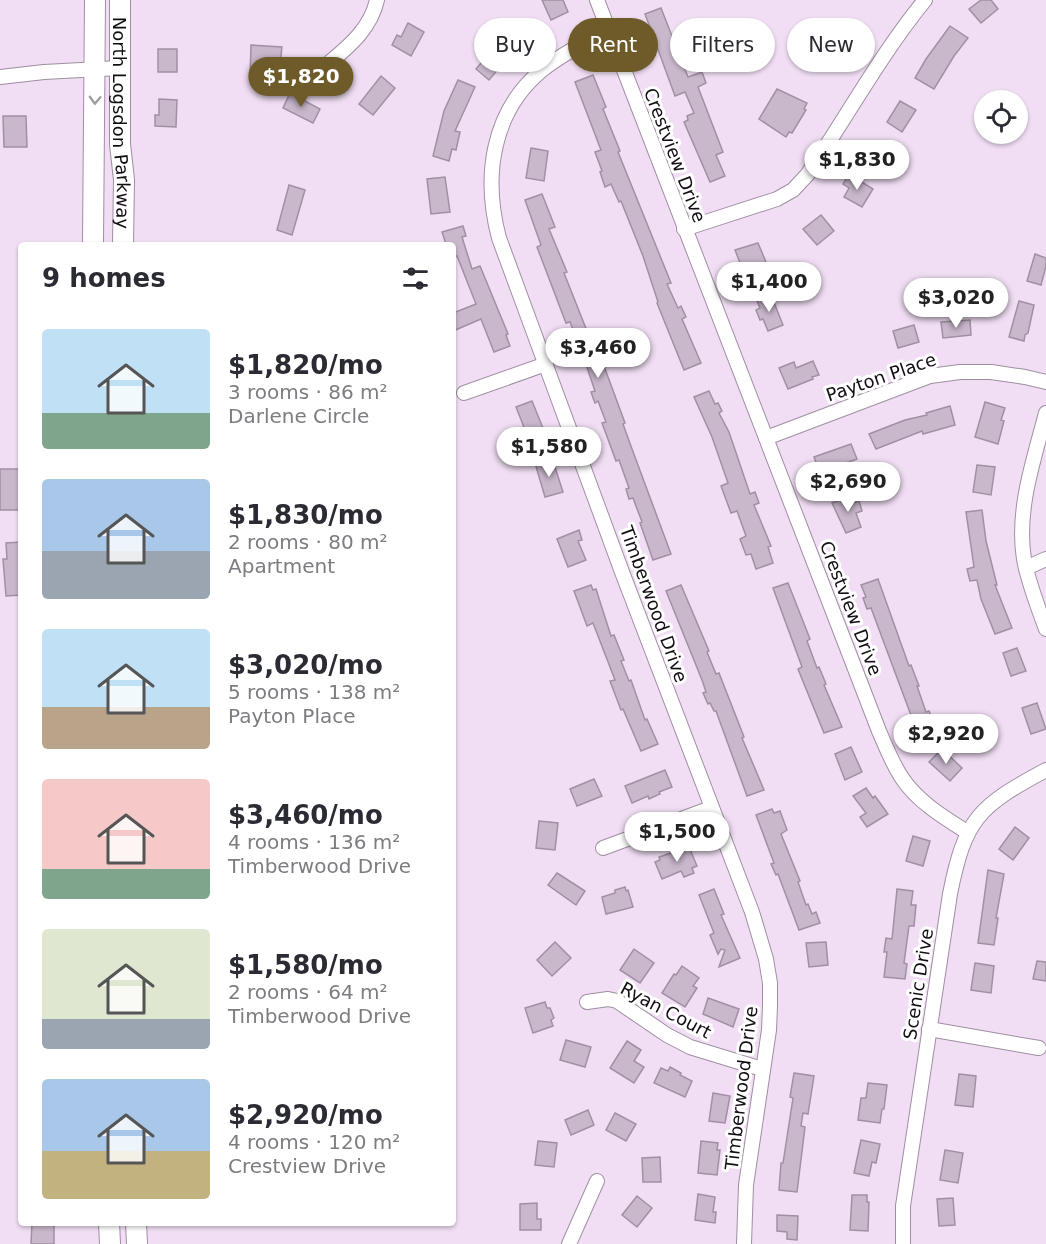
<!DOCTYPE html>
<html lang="en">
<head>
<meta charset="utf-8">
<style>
	body { margin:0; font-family:"DejaVu Sans",sans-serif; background:#f2f2f3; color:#2b2b33; height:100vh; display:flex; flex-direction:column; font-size:22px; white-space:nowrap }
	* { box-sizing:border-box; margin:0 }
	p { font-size:20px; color:#7c7c81 }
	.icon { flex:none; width:33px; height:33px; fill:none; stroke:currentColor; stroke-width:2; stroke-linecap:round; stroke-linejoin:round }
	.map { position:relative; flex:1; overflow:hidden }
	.sheet { position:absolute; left:18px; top:242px; width:438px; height:984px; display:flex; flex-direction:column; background:#fff; border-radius:6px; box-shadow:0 2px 4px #0004 }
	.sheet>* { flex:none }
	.guide { position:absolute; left:474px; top:18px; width:482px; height:54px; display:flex; gap:12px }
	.fabs { position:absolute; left:974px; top:90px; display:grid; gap:12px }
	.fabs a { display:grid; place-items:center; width:54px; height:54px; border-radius:50%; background:#fff; box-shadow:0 2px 4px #0004; font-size:30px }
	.price { position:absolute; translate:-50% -51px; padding:0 14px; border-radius:21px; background:#fff; color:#222; font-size:20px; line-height:39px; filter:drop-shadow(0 2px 3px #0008) }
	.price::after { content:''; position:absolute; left:50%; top:36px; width:18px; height:14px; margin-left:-9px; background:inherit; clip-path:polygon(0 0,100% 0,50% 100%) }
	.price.on { background:#6e5b29; color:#fff }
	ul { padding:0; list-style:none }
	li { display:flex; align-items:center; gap:18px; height:150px; padding:0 24px }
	li span { display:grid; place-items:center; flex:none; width:168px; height:120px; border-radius:6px; color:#555 }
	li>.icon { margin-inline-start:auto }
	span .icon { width:72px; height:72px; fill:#fffc; stroke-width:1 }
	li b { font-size:26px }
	h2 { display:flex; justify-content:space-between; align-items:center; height:72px; padding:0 24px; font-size:26px }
	.chip { padding:0 21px; border-radius:27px; background:#fff; box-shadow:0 2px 4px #0004; font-size:21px; line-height:54px }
	.chip.on { background:#6e5b29; color:#fff }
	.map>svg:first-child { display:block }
</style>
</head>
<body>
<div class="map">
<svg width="1046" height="1244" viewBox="0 0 1046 1244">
	<rect width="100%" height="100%" fill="#f1def4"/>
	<g fill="#c9b7cc" stroke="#a190a4" stroke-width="1.5">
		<path d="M 542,0 L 563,0 L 568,12 L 551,20 Z"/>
		<path d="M 981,0 L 991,0 L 998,9 L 981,23 L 969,9 Z"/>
		<path d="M 661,8 L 688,77 L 702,72 L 706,83 L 698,87 L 723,152 L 716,155 L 725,176 L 710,182 L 684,122 L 688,120 L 687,116 L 694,113 L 685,92 L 675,96 L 645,14 Z"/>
		<path d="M 819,20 L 849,35 L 846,40 L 848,41 L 834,65 L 831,64 L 828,69 L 813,60 L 814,58 L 802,50 Z"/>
		<path d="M 408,23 L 424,32 L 411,56 L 392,45 L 397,35 L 401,37 Z"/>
		<path d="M 950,26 L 968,38 L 954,56 L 934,89 L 915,78 L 926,59 Z"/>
		<path d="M 498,43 L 511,54 L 489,80 L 476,69 Z"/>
		<path d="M 251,45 L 282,47 L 280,64 L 266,64 L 265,79 L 250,78 Z"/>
		<rect x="158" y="49" width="19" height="23"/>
		<path d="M 593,75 L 606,107 L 603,109 L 620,151 L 618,152 L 671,283 L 667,284 L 678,308 L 681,306 L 686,317 L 682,319 L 701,363 L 684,370 L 657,303 L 658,302 L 643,256 L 621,201 L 619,202 L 611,184 L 605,187 L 600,172 L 602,171 L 595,152 L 601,150 L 575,82 Z"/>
		<path d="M 381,76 L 395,88 L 373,115 L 359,104 Z"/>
		<path d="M 458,80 L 475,87 L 455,131 L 460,132 L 456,150 L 452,149 L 449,161 L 433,156 L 444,111 Z"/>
		<path d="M 777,89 L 807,103 L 804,109 L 806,110 L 792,133 L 789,132 L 786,137 L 759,119 Z"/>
		<path d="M 290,93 L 320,109 L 313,123 L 283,108 Z"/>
		<path d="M 159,99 L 177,100 L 176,127 L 155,126 L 155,115 L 159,115 Z"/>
		<path d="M 900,101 L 916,110 L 902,132 L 887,122 Z"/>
		<path d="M 3,116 L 26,116 L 27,147 L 4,147 Z"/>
		<path d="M 878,141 L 893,150 L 882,169 L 866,160 Z"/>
		<path d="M 531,148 L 548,151 L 544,181 L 526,178 Z"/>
		<path d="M 849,174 L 873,189 L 862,207 L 844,197 L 849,188 L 843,184 Z"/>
		<path d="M 445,177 L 450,212 L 431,214 L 427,179 Z"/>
		<path d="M 289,185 L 305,190 L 292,235 L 277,230 Z"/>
		<path d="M 542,194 L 555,227 L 549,229 L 567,272 L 564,273 L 587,331 L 591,330 L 602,357 L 601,358 L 625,423 L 623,424 L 632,449 L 671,554 L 653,560 L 640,523 L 642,522 L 633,498 L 629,499 L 626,489 L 629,488 L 619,460 L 616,461 L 602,423 L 606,422 L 598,401 L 595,403 L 591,392 L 595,391 L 580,347 L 570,322 L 566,323 L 537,247 L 541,245 L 525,200 Z"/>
		<path d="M 821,215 L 834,231 L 817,245 L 803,229 Z"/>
		<path d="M 463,226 L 466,236 L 462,237 L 472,269 L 480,266 L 508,334 L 506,335 L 510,346 L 494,352 L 481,319 L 453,331 L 453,313 L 476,304 L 457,256 L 453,257 L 453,244 L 446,244 L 442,232 Z"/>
		<path d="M 758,243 L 771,274 L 748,283 L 735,250 Z"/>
		<path d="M 1035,254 L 1046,258 L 1046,266 L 1041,285 L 1027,281 Z"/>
		<path d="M 771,295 L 783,325 L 768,331 L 763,319 L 760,320 L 756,310 L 760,308 L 757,301 Z"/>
		<path d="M 1019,301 L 1034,305 L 1028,333 L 1025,335 L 1024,341 L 1009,337 Z"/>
		<path d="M 970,320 L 971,335 L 943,338 L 941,322 Z"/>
		<path d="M 914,325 L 919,342 L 898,348 L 893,331 Z"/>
		<path d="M 813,361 L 819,375 L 812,377 L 813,379 L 788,389 L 779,368 L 794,362 L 796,368 Z"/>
		<path d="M 709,391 L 715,404 L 718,403 L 722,411 L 719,413 L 729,432 L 750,494 L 755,492 L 759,503 L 754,505 L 771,546 L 768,547 L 773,563 L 756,569 L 751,554 L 746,555 L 740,539 L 746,536 L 737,511 L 731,513 L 721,486 L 728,483 L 712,437 L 694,397 Z"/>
		<path d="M 532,401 L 545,433 L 529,440 L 516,407 Z"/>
		<path d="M 985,402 L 1005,408 L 1001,420 L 1004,421 L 998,444 L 975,437 Z"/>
		<path d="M 950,406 L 955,425 L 923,434 L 922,431 L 876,449 L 869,434 L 905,420 L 927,415 L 926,413 Z"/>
		<path d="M 851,444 L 857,459 L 840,465 L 844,475 L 827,481 L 821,466 L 818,468 L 814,457 Z"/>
		<path d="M 552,458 L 563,492 L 545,497 L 535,463 Z"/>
		<path d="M 977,465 L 995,467 L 991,495 L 973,492 Z"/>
		<rect x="0" y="469" width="21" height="41"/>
		<path d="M 851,496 L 853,503 L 859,501 L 862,511 L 856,513 L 861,527 L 846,533 L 832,503 Z"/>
		<path d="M 982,510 L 986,541 L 997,585 L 995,585 L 1012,628 L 995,634 L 981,599 L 977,580 L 970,581 L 967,569 L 974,567 L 966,512 Z"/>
		<path d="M 579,530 L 582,540 L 578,541 L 586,560 L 568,567 L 557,539 Z"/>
		<path d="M 21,542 L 21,595 L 6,596 L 3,559 L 7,559 L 6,543 Z"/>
		<path d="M 878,579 L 909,666 L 911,665 L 919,686 L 917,686 L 926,712 L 929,711 L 939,735 L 921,742 L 871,608 L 867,609 L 863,598 L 866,597 L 861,585 Z"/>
		<path d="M 788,583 L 810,639 L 807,641 L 817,668 L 819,667 L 826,684 L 824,685 L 842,727 L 824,733 L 798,669 L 802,667 L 773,588 Z"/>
		<path d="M 591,585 L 593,590 L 596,589 L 611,636 L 614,635 L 624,660 L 621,661 L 629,681 L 631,680 L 645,720 L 647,719 L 658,744 L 641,751 L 623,709 L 621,710 L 610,681 L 615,680 L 593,623 L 587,626 L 574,591 Z"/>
		<path d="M 681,585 L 709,651 L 707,652 L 716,674 L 719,673 L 744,737 L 742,738 L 764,790 L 747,796 L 716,711 L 714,711 L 710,703 L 708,704 L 703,693 L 706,692 L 702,680 L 666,591 Z"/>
		<path d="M 1017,648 L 1026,671 L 1011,676 L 1003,653 Z"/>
		<path d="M 1037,703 L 1046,729 L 1031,734 L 1022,708 Z"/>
		<path d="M 851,747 L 862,772 L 845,780 L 835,754 Z"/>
		<path d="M 942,749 L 962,768 L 950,781 L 929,762 Z"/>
		<path d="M 665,770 L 672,787 L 659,792 L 660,794 L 649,799 L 648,796 L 632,803 L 625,786 Z"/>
		<path d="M 594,779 L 602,796 L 577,806 L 570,789 Z"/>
		<path d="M 866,788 L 873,798 L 875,796 L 888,814 L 867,827 L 860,817 L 866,813 L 853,796 Z"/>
		<path d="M 772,809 L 774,813 L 780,811 L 787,830 L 781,834 L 800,881 L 798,882 L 806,905 L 808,904 L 812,914 L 816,912 L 820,923 L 799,930 L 778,874 L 776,875 L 771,864 L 774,863 L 756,815 Z"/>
		<path d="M 539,821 L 558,823 L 555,850 L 536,848 Z"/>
		<path d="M 1015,827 L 1029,838 L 1013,860 L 999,849 Z"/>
		<path d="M 913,836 L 930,841 L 923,866 L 906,861 Z"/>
		<path d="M 689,847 L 697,866 L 692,868 L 694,873 L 684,877 L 681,871 L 662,879 L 655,862 L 660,860 L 659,857 Z"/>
		<path d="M 988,870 L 1004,874 L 996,918 L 998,918 L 994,945 L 978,943 Z"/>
		<path d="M 557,873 L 585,891 L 576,905 L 548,885 Z"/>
		<path d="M 625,887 L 626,891 L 628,890 L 633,907 L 606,914 L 602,897 L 615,893 L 615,890 Z"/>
		<path d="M 714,889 L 724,914 L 721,915 L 740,958 L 719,967 L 725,950 L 721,949 L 718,954 L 710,935 L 714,933 L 699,895 Z"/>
		<path d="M 897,889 L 913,891 L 911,905 L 916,905 L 914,926 L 909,926 L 904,963 L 907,964 L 905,979 L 884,977 L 887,952 L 884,952 L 886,938 L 892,939 Z"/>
		<path d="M 555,942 L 571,958 L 552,976 L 537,960 Z"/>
		<path d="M 826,942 L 828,965 L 809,967 L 806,943 Z"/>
		<path d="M 634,949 L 654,963 L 640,983 L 620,970 Z"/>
		<path d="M 1037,961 L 1046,962 L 1046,981 L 1033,979 Z"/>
		<path d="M 975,963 L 994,966 L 991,993 L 971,990 Z"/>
		<path d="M 682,966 L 699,978 L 693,986 L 697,988 L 685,1007 L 662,993 L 674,974 L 676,975 Z"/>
		<path d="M 708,998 L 739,1009 L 733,1027 L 703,1014 Z"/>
		<path d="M 545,1002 L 547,1008 L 550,1008 L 554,1018 L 551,1020 L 553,1026 L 533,1033 L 525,1008 Z"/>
		<path d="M 566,1040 L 591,1047 L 585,1067 L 560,1060 Z"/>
		<path d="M 627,1041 L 641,1050 L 634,1061 L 644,1067 L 634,1083 L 610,1068 Z"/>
		<path d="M 670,1067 L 681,1073 L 680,1075 L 692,1081 L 685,1097 L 654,1083 L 661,1068 L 668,1071 Z"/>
		<path d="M 794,1073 L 814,1076 L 808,1114 L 803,1113 L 801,1126 L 805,1127 L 797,1192 L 779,1190 L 781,1163 L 783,1163 L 793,1098 L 790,1097 Z"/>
		<path d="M 959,1074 L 976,1076 L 973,1107 L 955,1105 Z"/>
		<path d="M 868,1083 L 887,1085 L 884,1109 L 882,1109 L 880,1123 L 858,1120 L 861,1098 L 866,1098 Z"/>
		<path d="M 713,1093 L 730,1096 L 725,1123 L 709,1121 Z"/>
		<path d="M 588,1110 L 594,1125 L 571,1135 L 565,1120 Z"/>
		<path d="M 615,1113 L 636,1124 L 626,1141 L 606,1130 Z"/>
		<path d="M 861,1140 L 880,1144 L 876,1163 L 872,1162 L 869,1176 L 854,1173 Z"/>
		<path d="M 538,1141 L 557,1143 L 554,1167 L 535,1165 Z"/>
		<path d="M 701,1141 L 718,1143 L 717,1150 L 720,1150 L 717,1175 L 698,1173 Z"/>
		<path d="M 945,1150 L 963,1153 L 958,1183 L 940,1180 Z"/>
		<path d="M 660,1157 L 661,1182 L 643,1182 L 642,1158 Z"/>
		<path d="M 698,1194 L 715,1197 L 713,1212 L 716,1212 L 715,1223 L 695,1220 Z"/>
		<path d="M 852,1195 L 867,1195 L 867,1202 L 869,1202 L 868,1231 L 850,1230 Z"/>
		<path d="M 637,1196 L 652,1208 L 637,1227 L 622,1215 Z"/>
		<path d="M 953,1198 L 955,1225 L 939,1226 L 937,1199 Z"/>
		<path d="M 537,1203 L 537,1219 L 541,1219 L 541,1230 L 520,1230 L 520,1204 Z"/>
		<path d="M 777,1215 L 798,1216 L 797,1240 L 787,1239 L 787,1232 L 777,1231 Z"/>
		<path d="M 32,1222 L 54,1222 L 54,1244 L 31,1244 Z"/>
	</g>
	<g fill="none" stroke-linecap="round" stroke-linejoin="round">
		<defs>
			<g id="minor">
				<path d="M 597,0 L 879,731 C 886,747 892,763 902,778 C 917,801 943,817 967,832"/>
				<path d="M 609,30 C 585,42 562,54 542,70 C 491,112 483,178 499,238 L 622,572 L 752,912 L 766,959 L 770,983 L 770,1006 L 769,1030 L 746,1185 L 744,1244"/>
				<path d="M 330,62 C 351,45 371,27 377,0"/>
				<path d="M 0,77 L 44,72 L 119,68"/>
				<path d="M 684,229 L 777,199 L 793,190 L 807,175 C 847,117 880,55 925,0"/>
				<path d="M 464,393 L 546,364"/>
				<path d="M 1046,413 C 1034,459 1016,510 1024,559 C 1028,582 1038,607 1046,629"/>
				<path d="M 766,438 L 930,376 L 960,372 L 991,372 L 1025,377 L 1046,382"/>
				<path d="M 1026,568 L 1046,559"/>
				<path d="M 603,848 L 711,808"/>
				<path d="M 587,1002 L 608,999 L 617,1001 L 667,1035 L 690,1047 L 762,1069"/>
				<path d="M 929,1029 L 1039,1048"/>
				<path d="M 569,1244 L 597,1181"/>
				<path d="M 903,1244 L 903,1206 L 950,894 C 965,818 979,806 1046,770"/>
			</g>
			<g id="secondary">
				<path id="s1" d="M 120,0 L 120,144 L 124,180 L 123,244"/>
				<path d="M 93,244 L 95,0"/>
				<path d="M 109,1222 L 110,1244"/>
				<path d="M 136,1222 L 137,1244"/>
			</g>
		</defs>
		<use href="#minor" stroke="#9f8ea2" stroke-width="16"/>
		<use href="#secondary" stroke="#9f8ea2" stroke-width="22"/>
		<use href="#minor" stroke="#fff" stroke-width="14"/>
		<use href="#secondary" stroke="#fff" stroke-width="20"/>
	</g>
	<defs><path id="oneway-chevron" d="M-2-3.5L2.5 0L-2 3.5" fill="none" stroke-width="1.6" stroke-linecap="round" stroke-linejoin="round" transform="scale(1.5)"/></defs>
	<use stroke="#a09ea1" href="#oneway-chevron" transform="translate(95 100) rotate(92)"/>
	<g text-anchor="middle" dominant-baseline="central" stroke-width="6" stroke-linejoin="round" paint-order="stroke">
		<g font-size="18" fill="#120c13" stroke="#fff">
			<text stroke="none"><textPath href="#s1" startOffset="123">North Logsdon Parkway</textPath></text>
			<text transform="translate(675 155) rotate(69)">Crestview Drive</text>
			<text transform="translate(881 377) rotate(-19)">Payton Place</text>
			<text transform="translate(654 604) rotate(70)">Timberwood Drive</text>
			<text transform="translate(851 608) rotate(69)">Crestview Drive</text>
			<text transform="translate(918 984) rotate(-81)">Scenic Drive</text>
			<text transform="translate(666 1010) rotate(28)">Ryan Court</text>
			<text transform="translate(741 1088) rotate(-83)">Timberwood Drive</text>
		</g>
	</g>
</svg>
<div class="fabs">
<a><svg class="icon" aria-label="locate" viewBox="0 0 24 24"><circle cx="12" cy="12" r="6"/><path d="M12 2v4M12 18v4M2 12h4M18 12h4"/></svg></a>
</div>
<b class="price on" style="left:301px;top:108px">$1,820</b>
<b class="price" style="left:857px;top:191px">$1,830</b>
<b class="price" style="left:769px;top:313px">$1,400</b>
<b class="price" style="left:956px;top:329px">$3,020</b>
<b class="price" style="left:598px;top:379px">$3,460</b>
<b class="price" style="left:549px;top:478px">$1,580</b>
<b class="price" style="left:848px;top:513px">$2,690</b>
<b class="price" style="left:946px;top:765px">$2,920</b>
<b class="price" style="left:677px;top:863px">$1,500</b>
<div class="guide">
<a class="chip">Buy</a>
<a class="chip on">Rent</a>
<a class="chip">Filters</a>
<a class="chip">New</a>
</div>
<section class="sheet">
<h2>9 homes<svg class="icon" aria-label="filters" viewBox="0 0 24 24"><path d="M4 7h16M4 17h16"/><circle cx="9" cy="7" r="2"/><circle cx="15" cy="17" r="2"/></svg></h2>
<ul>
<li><span style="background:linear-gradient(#bfe0f5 70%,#7fa58c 0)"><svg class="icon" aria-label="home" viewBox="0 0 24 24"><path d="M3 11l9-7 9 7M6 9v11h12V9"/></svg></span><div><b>$1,820/mo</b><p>3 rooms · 86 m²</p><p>Darlene Circle</p></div></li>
<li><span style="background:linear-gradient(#a9c7e8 60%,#9aa5b1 0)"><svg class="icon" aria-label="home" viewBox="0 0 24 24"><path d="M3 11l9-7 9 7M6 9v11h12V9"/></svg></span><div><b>$1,830/mo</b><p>2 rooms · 80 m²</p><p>Apartment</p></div></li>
<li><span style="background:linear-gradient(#bfe0f5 65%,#b9a48a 0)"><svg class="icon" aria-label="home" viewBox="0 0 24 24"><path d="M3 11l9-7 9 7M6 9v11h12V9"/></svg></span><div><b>$3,020/mo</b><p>5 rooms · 138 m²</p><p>Payton Place</p></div></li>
<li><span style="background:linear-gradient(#f6c9c9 75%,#7fa58c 0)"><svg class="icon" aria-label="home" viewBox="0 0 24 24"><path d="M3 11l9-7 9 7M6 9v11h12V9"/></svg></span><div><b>$3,460/mo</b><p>4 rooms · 136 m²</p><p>Timberwood Drive</p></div></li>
<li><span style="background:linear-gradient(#dfe7d0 75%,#9aa5b1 0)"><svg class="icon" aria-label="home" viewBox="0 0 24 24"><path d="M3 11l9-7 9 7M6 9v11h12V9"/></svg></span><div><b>$1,580/mo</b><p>2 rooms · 64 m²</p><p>Timberwood Drive</p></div></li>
<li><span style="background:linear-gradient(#a9c7e8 60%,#c2b280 0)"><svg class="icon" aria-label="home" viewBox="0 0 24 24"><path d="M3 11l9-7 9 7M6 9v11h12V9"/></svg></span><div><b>$2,920/mo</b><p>4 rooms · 120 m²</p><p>Crestview Drive</p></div></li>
</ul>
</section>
</div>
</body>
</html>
